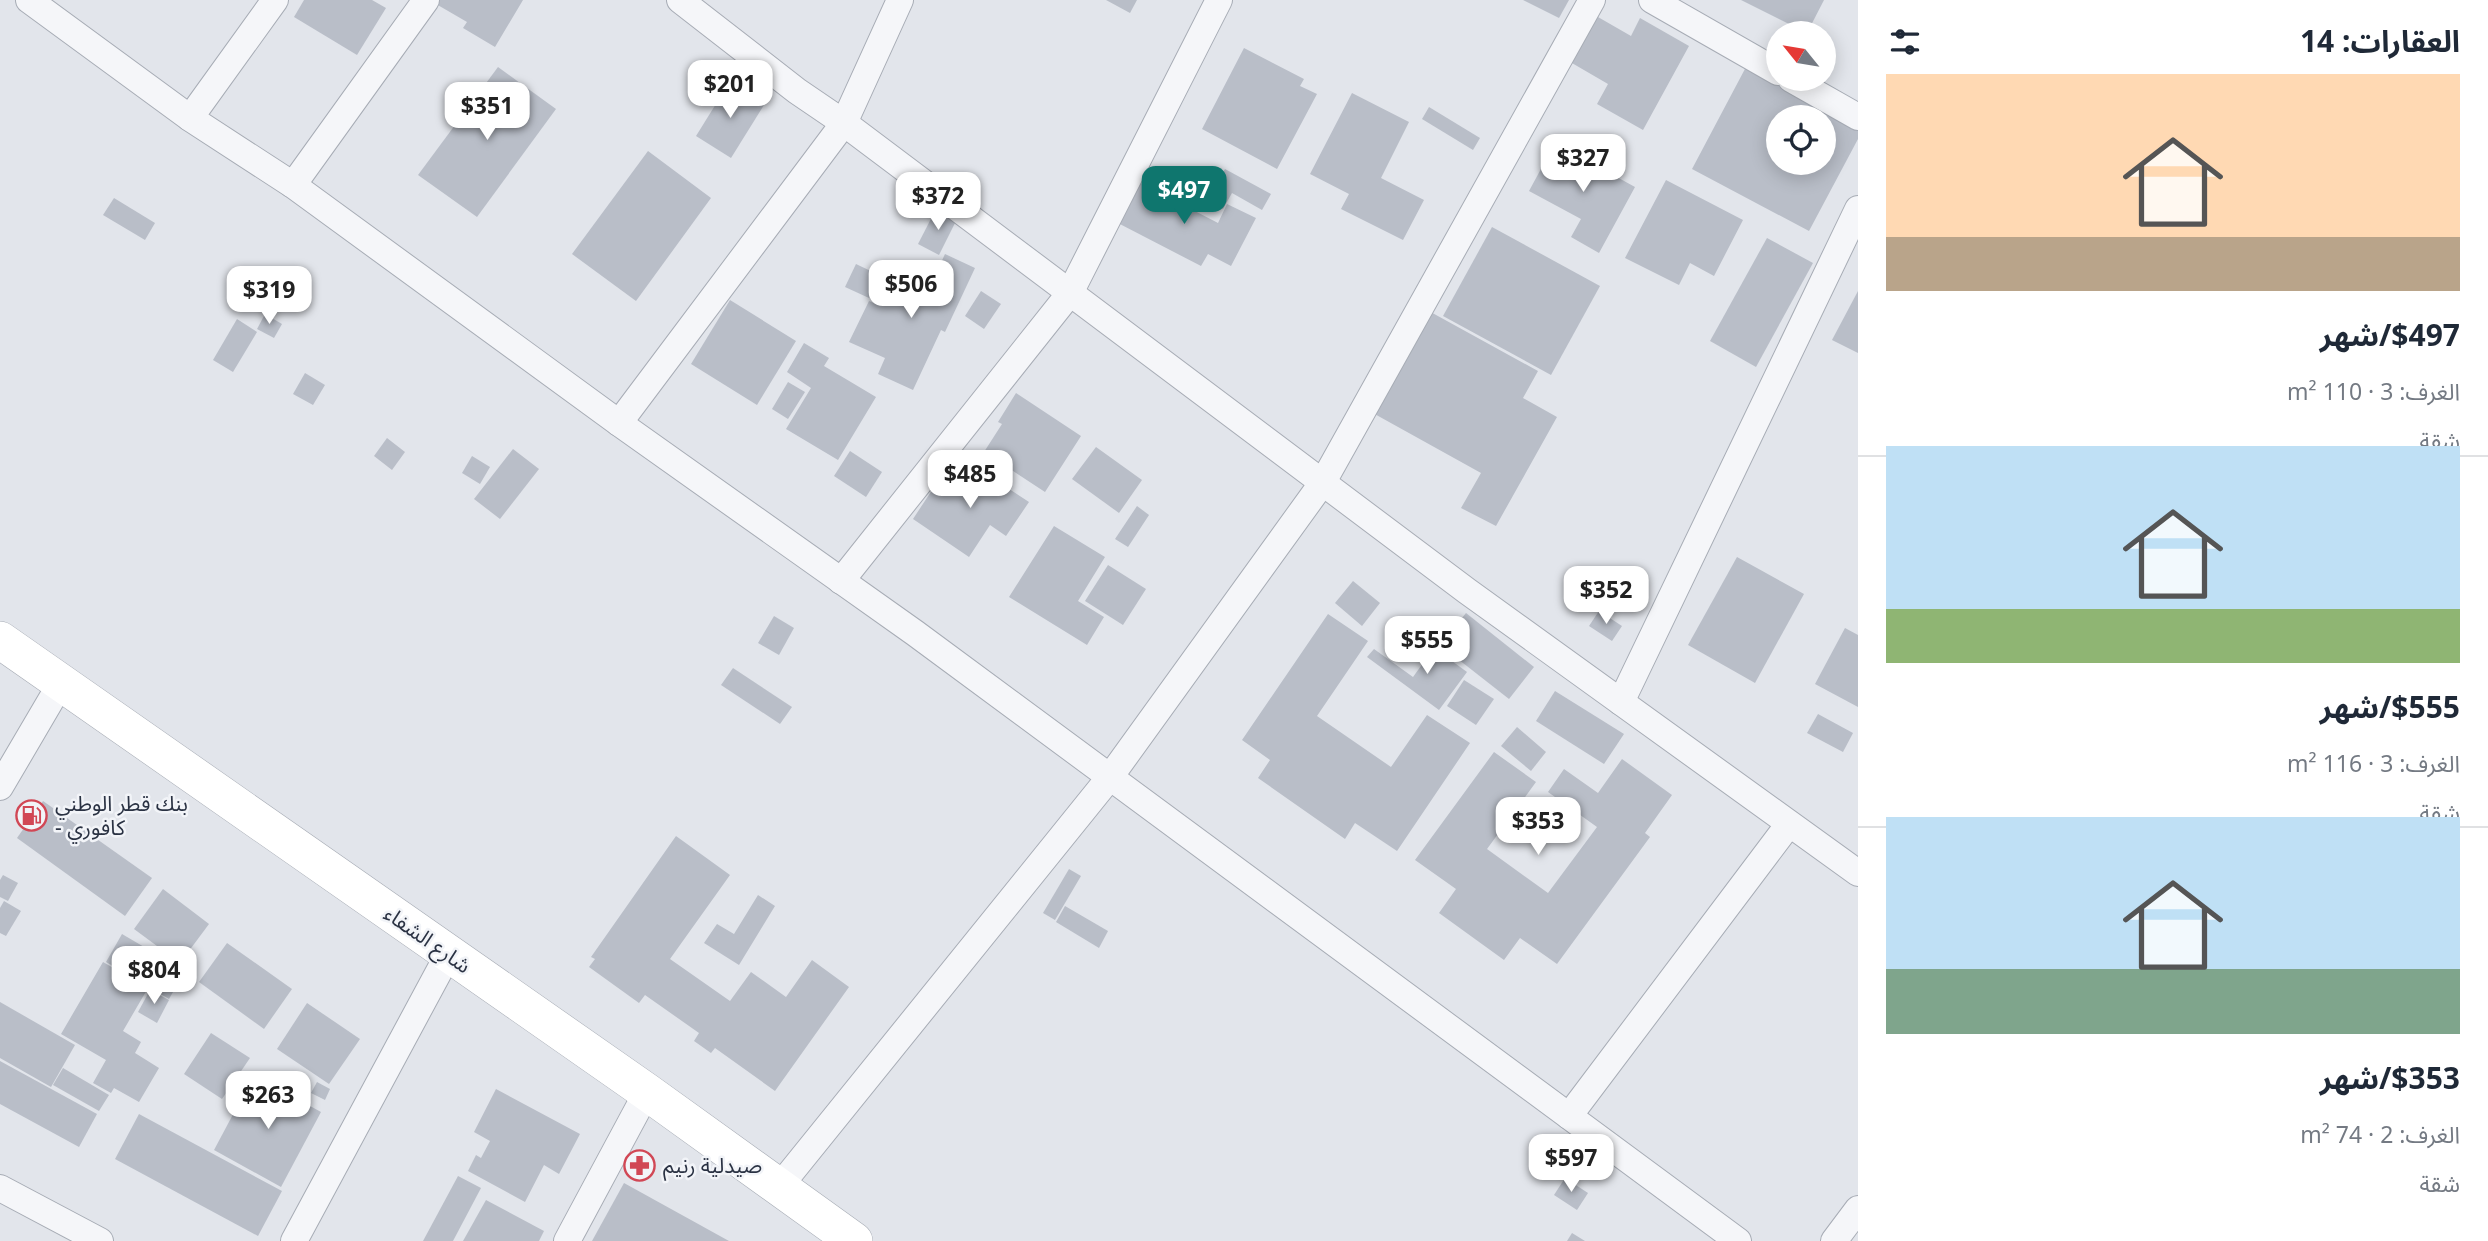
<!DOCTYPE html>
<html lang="ar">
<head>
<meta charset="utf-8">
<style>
	body { margin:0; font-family:"Noto Sans","Noto Sans Arabic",sans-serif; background:#f6f6f7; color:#1f2937; direction:rtl; height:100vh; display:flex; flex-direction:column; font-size:26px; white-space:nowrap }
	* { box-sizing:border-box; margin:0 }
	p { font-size:23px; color:#747a83 }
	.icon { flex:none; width:38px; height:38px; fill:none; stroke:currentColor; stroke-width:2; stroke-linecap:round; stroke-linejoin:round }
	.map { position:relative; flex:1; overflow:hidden; direction:ltr }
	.panel { display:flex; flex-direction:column; background:#fff; width:630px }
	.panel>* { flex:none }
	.needle { width:46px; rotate:300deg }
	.buttons { position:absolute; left:1766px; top:21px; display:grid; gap:14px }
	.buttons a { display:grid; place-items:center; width:70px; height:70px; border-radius:50%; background:#fff; box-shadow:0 4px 18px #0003; font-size:35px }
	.price { position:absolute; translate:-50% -60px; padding:0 16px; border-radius:14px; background:#fff; color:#222; font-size:23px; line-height:46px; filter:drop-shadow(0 2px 4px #0008) }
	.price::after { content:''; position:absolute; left:50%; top:42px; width:21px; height:16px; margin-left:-10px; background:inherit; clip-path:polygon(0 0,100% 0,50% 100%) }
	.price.on { background:#0f766e; color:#fff }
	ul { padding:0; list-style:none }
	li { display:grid; align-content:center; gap:14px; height:371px; padding:0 28px }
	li+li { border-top:2px solid #e0e1e3 }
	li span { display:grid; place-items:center; height:217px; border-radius:0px; color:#555 }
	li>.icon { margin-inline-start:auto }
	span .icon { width:126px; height:126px; fill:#fffc; stroke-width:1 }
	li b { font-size:30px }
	h2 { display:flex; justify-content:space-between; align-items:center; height:84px; padding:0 28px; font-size:30px }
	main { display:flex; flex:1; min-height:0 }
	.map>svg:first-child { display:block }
</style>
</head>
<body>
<main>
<section class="panel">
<h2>العقارات: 14<svg class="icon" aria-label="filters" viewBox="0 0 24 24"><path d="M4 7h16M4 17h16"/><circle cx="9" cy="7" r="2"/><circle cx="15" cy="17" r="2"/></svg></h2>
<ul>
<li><span style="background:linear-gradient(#ffd9b3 75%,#b9a48a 0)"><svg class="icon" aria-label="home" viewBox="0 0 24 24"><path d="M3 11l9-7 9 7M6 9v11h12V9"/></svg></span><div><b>$497/شهر</b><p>الغرف: 3 · 110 m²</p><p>شقة</p></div></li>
<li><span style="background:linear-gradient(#bfe0f5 75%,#8fb573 0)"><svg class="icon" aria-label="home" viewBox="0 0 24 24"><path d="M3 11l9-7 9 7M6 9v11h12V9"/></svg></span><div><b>$555/شهر</b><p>الغرف: 3 · 116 m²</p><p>شقة</p></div></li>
<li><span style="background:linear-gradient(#bfe0f5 70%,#7fa58c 0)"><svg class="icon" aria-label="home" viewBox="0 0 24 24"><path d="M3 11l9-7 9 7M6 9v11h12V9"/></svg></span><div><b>$353/شهر</b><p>الغرف: 2 · 74 m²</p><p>شقة</p></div></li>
</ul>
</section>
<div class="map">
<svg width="1858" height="1241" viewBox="0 0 1858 1241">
	<rect width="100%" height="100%" fill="#e2e5eb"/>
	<g fill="#b9bec8" fill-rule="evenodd">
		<path d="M 304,0 L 372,0 L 386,8 L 357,55 L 294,17 Z"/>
		<path d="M 439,0 L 523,0 L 495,47 L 463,28 L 467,22 L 436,4 Z"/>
		<path d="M 1106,0 L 1137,0 L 1130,13 Z"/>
		<path d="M 1523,0 L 1569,0 L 1559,18 Z"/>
		<path d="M 1741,0 L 1824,0 L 1807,33 Z"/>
		<path d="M 1591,13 L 1631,36 L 1640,18 L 1689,46 L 1643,130 L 1597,104 L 1608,84 L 1565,59 Z"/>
		<path d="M 1244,48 L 1304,79 L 1300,86 L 1317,94 L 1277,169 L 1202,129 Z"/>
		<path d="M 498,67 L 556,109 L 477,217 L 418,175 Z"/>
		<path d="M 1746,67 L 1858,127 L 1858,139 L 1809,231 L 1692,169 ZM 1778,117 L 1824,117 L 1824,163 L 1778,163 Z"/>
		<path d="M 729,83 L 764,105 L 731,158 L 696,136 Z"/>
		<path d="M 1352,93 L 1409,122 L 1381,178 L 1424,200 L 1403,240 L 1341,209 L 1349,194 L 1310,174 Z"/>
		<path d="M 1429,107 L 1480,138 L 1473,150 L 1422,119 Z"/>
		<path d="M 1555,143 L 1635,187 L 1599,253 L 1571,237 L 1581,219 L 1529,191 Z"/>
		<path d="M 648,151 L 711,198 L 636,301 L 572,254 Z"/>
		<path d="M 1225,169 L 1271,194 L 1262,210 L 1232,193 L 1223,209 L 1207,200 Z"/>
		<path d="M 1135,180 L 1218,223 L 1227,204 L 1256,218 L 1231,266 L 1208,254 L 1201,266 L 1114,221 Z"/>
		<path d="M 1666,180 L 1743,220 L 1714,276 L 1690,263 L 1679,285 L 1625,258 Z"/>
		<path d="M 114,198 L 155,223 L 145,240 L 103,215 Z"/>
		<path d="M 936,209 L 957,219 L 939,255 L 918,244 Z"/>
		<path d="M 1492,227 L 1600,286 L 1551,375 L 1443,316 Z"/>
		<path d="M 1767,238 L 1813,263 L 1756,367 L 1710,341 Z"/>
		<path d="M 945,254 L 975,268 L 945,332 L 941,330 L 913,390 L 878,374 L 885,358 L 849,342 L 869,301 L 878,305 L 894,271 L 929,288 Z"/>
		<path d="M 856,264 L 879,275 L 869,298 L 845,287 Z"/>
		<path d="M 981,291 L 1001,304 L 984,329 L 965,316 Z"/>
		<path d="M 1858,291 L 1858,353 L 1832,340 Z"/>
		<path d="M 730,300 L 796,341 L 757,405 L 691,364 Z"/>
		<path d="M 1427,310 L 1538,371 L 1523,398 L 1557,417 L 1496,526 L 1461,508 L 1481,473 L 1371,412 Z"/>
		<path d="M 265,314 L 282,324 L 274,338 L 257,329 Z"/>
		<path d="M 237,319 L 257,332 L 233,372 L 213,360 Z"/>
		<path d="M 804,343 L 829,358 L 824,366 L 876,397 L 838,460 L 786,429 L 811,388 L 787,372 Z"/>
		<path d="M 305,373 L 325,385 L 313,405 L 293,394 Z"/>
		<path d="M 788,382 L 805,392 L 788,419 L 772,409 Z"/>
		<path d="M 1016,393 L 1081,436 L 1045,492 L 984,452 L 1002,424 L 998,422 Z"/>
		<path d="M 387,438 L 405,452 L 392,470 L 374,456 Z"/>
		<path d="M 1096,447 L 1142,480 L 1119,513 L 1072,479 Z"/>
		<path d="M 513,449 L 539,469 L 500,519 L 474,499 Z"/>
		<path d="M 850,451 L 882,472 L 866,497 L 834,476 Z"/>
		<path d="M 472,456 L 490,467 L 480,484 L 462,473 Z"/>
		<path d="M 977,468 L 1029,502 L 1006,536 L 990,525 L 969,557 L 913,519 L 944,472 L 965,486 Z"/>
		<path d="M 1137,506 L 1149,515 L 1128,547 L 1115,539 Z"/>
		<path d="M 1054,526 L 1105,557 L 1078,601 L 1104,617 L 1087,645 L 1009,597 Z"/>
		<path d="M 1737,557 L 1804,594 L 1755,683 L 1688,645 Z"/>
		<path d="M 1108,565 L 1146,589 L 1123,625 L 1085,601 Z"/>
		<path d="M 1353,581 L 1380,603 L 1362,626 L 1335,603 Z"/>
		<path d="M 1599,611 L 1622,626 L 1612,641 L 1589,626 Z"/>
		<path d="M 1466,613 L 1534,667 L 1509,699 L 1440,645 Z"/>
		<path d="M 1328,614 L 1368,641 L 1317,716 L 1391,767 L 1427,715 L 1470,743 L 1397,851 L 1355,823 L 1345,839 L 1258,778 L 1270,760 L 1242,740 Z"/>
		<path d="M 774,616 L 794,628 L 779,655 L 758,643 Z"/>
		<path d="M 1845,628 L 1858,635 L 1858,707 L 1815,684 Z"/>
		<path d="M 1434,648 L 1467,672 L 1439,710 L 1367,657 L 1374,649 L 1413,677 Z"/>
		<path d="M 733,668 L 792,707 L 780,724 L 721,685 Z"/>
		<path d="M 1464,680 L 1494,699 L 1476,725 L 1447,706 Z"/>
		<path d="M 1555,691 L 1624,734 L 1604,764 L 1536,721 Z"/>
		<path d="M 1818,714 L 1853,733 L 1843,752 L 1807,733 Z"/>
		<path d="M 1517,727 L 1546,752 L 1531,771 L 1501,746 Z"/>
		<path d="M 1494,752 L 1536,782 L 1487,849 L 1548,893 L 1597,827 L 1548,792 L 1564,769 L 1598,793 L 1622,759 L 1672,795 L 1645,833 L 1650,837 L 1557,964 L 1520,938 L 1504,960 L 1439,913 L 1456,889 L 1415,860 Z"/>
		<path d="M 43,801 L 152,878 L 125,916 L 17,838 Z"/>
		<path d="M 676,836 L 730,875 L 670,959 L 730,1001 L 751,972 L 786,997 L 812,960 L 849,987 L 775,1091 L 715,1048 L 711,1053 L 694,1041 L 699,1033 L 645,995 L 639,1003 L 589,967 L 595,959 L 591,957 Z"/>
		<path d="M 1069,869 L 1081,876 L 1055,920 L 1043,913 Z"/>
		<path d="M 3,875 L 18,883 L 8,901 L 0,897 L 0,880 Z"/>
		<path d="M 163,889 L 209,924 L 180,963 L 134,929 Z"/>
		<path d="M 758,895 L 775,906 L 739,965 L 704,943 L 717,924 L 734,934 Z"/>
		<path d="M 4,901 L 21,911 L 6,936 L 0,933 L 0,908 Z"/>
		<path d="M 1065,906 L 1108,931 L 1099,948 L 1056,922 Z"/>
		<path d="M 122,934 L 185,971 L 169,999 L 106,962 Z"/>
		<path d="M 227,943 L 292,989 L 264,1029 L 199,982 Z"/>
		<path d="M 103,962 L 148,988 L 123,1031 L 141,1042 L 135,1053 L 159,1068 L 139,1102 L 114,1088 L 111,1093 L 93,1083 L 106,1060 L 61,1034 Z"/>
		<path d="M 150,990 L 169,1000 L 157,1023 L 138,1012 Z"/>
		<path d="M 0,1002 L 75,1045 L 51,1087 L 0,1058 Z"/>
		<path d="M 307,1003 L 360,1039 L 329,1084 L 277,1049 Z"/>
		<path d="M 211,1033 L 250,1058 L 222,1099 L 184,1074 Z"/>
		<path d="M 0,1061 L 97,1114 L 79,1147 L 0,1104 Z"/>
		<path d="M 63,1068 L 109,1095 L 99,1111 L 53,1085 Z"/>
		<path d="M 254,1075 L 321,1112 L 281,1187 L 214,1150 Z"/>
		<path d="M 317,1082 L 330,1089 L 325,1100 L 311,1093 Z"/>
		<path d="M 496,1089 L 580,1134 L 559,1174 L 544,1165 L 525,1202 L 468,1171 L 476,1155 L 481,1158 L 490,1141 L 474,1132 Z"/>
		<path d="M 139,1114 L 282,1191 L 258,1236 L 115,1159 Z"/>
		<path d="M 458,1176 L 481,1188 L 453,1241 L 423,1241 Z"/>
		<path d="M 1565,1178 L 1588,1193 L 1577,1210 L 1554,1195 Z"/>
		<path d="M 624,1183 L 729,1241 L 592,1241 Z"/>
		<path d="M 486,1200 L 544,1231 L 539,1241 L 463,1241 Z"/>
		<path d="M 1572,1233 L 1585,1241 L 1567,1241 Z"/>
	</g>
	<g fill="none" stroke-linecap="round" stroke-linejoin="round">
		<defs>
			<g id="street">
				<path d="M 29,0 L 190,118 L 293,185 L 619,423 L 915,633 L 1738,1241"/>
				<path d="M 680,0 L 797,91 L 844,123 L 1467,591 L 1858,873"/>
				<path d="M 1652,0 L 1778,72"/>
				<path d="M 1791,79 L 1858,117"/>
				<path d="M 190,118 L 275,0"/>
				<path d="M 293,185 L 426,0"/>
				<path d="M 619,423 L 844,123 L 900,0"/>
				<path d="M 841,581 L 1070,293 L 1219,0"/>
				<path d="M 1621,702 L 1858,209"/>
				<path d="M 0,787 L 61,683"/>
				<path d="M 1569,1116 L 1789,824"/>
				<path d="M 779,1187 L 1110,777 L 1323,482 L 1592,0"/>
				<path d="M 0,1188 L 100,1241"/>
				<path d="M 294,1241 L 449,953"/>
				<path d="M 567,1241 L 647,1092"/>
				<path d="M 1834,1241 L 1858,1209"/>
			</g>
			<path id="secondary" d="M 0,640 L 647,1092 L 854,1241"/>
		</defs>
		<use href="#street" stroke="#a7acb5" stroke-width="28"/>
		<use href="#secondary" stroke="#a7acb5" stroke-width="38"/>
		<use href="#street" stroke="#f5f6f9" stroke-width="26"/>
		<use href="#secondary" stroke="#fff" stroke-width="37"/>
	</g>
	<defs>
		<symbol id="fuel-ring" viewBox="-11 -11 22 22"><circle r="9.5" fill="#f2f4f8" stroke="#d14755" stroke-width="1.5"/><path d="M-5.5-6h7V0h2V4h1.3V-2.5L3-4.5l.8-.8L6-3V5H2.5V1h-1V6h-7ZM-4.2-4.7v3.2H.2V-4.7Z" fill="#d14755"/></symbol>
		<symbol id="pharmacy-ring" viewBox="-11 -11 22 22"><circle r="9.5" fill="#f2f4f8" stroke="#d14755" stroke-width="1.5"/><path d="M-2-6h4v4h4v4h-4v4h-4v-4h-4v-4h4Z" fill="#d14755"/></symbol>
	</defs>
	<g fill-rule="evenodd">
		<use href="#fuel-ring" x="14" y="798" width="35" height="35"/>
		<use href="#pharmacy-ring" x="622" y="1148" width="35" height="35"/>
	</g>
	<g text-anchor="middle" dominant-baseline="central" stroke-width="5" stroke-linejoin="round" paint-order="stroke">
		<g font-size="21" fill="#2a3243" stroke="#f2f4f8" text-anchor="start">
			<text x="55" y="803">بنك قطر الوطني<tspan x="55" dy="24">- كافوري</tspan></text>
			<text x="663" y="1165">صيدلية رنيم</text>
		</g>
		<g font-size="21" fill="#2a3243" stroke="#f2f4f8">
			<text transform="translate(428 939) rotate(35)">شارع الشفاء</text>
		</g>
	</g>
</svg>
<div class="buttons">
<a><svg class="needle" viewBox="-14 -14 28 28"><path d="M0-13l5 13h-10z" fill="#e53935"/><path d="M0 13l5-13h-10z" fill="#747a83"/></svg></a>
<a><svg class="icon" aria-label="locate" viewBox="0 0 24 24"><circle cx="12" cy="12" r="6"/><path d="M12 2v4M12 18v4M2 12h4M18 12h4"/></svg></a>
</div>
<b class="price" style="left:730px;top:120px">$201</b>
<b class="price" style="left:487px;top:142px">$351</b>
<b class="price" style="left:1583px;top:194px">$327</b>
<b class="price on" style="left:1184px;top:226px">$497</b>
<b class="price" style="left:938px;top:232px">$372</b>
<b class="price" style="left:911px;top:320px">$506</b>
<b class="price" style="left:269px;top:326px">$319</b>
<b class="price" style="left:970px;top:510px">$485</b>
<b class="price" style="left:1606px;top:626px">$352</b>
<b class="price" style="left:1427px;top:676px">$555</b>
<b class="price" style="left:1538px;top:857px">$353</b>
<b class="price" style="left:154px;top:1006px">$804</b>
<b class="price" style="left:268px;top:1131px">$263</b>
<b class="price" style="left:1571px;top:1194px">$597</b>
</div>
</main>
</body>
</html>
